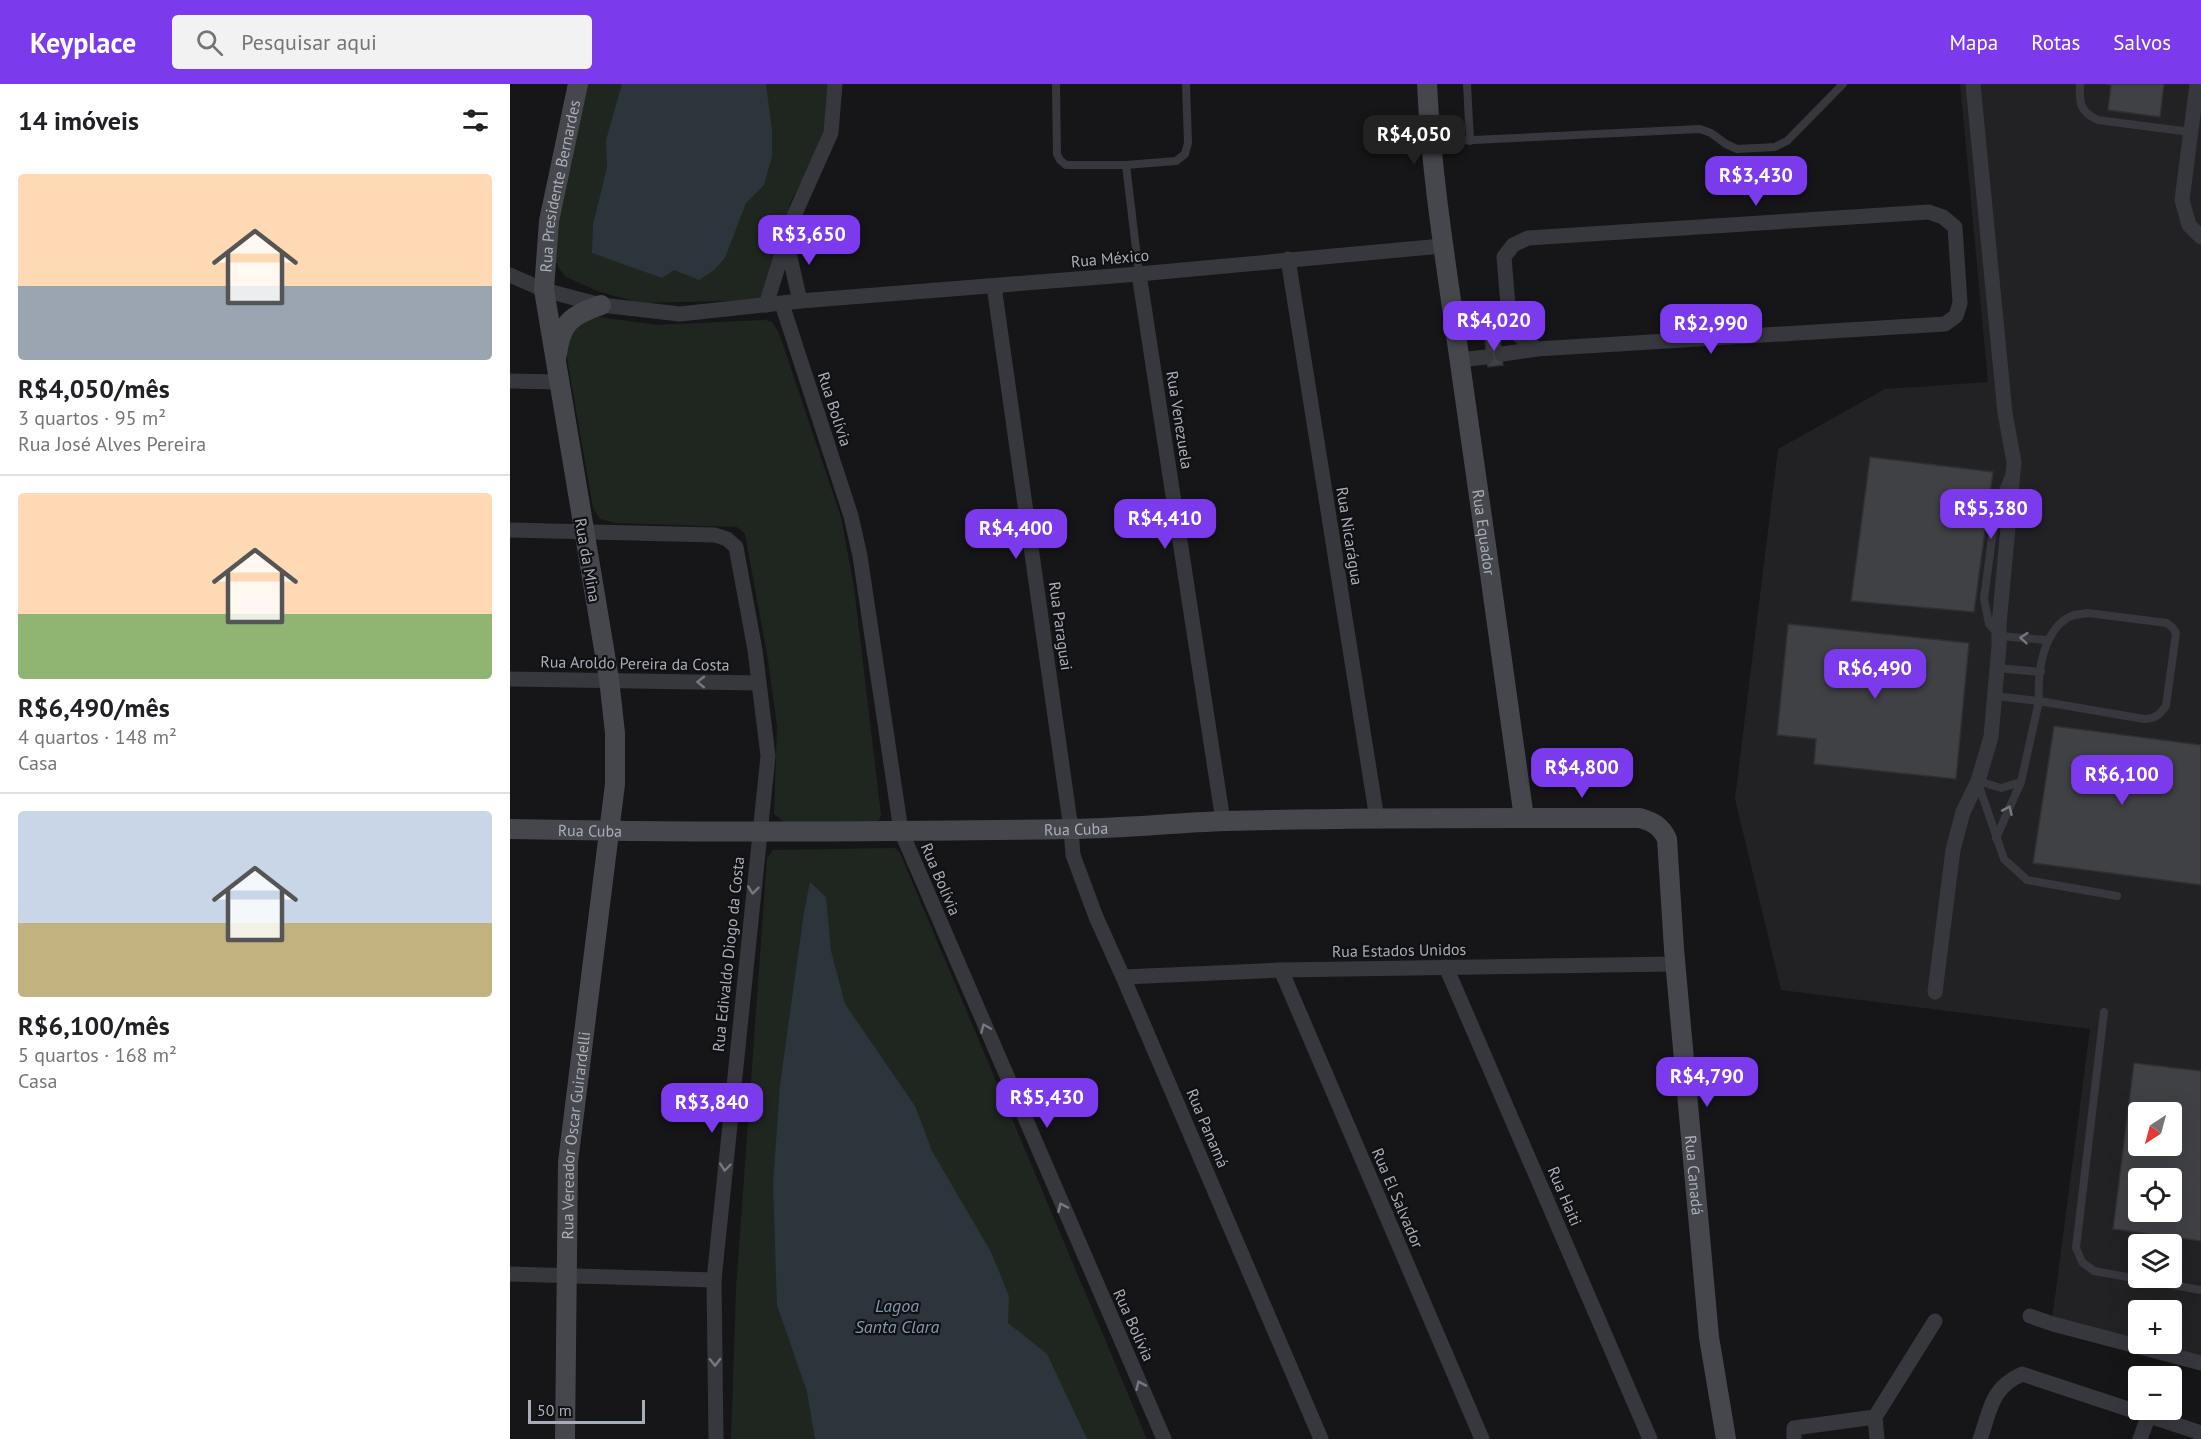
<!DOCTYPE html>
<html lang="pt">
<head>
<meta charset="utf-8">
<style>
	body { margin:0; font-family:"PT Sans",sans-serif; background:#f2f2f2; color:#202124; height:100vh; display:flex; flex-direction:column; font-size:22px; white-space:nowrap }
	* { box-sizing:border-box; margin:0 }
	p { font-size:20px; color:#757577 }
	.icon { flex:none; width:33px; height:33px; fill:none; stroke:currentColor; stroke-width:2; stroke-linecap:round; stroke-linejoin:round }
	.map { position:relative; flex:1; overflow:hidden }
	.panel { display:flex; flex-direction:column; background:#fff; width:510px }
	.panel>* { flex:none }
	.needle { width:39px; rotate:216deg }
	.controls { position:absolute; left:1618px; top:1018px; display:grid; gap:12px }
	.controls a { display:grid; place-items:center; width:54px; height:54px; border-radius:6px; background:#fff; box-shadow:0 6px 24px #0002; font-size:30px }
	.scale { position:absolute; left:18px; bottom:15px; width:117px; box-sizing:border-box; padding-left:6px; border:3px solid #a8adb8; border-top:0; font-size:16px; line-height:21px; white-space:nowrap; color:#a8adb8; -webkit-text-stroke:4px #111113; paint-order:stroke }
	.price { position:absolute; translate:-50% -51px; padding:0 14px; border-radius:12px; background:#7c3aed; color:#fff; font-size:20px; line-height:39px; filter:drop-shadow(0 2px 3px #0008) }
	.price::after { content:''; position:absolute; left:50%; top:36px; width:18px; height:14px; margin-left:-9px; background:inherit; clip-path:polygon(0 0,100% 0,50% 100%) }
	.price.on { background:#222; color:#fff }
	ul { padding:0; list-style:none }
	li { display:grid; align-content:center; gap:12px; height:318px; padding:0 18px }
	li+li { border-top:2px solid #e0e0e0 }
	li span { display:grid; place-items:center; height:186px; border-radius:6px; color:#555 }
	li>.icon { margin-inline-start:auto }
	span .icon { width:108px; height:108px; fill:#fffc; stroke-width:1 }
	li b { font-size:26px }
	h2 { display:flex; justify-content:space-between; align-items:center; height:72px; padding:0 18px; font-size:26px }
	header { display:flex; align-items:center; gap:36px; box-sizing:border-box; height:84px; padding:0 30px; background:#7c3aed; color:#fff }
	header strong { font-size:28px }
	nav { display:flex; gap:33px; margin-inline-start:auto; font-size:21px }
	.search { width:420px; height:54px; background:#f2f2f2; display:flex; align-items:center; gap:15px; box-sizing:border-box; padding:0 21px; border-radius:6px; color:#757577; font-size:22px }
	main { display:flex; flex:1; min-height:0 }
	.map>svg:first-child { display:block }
</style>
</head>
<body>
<header>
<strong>Keyplace</strong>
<div class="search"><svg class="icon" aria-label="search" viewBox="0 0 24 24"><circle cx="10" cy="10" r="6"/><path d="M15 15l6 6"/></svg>Pesquisar aqui</div>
<nav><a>Mapa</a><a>Rotas</a><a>Salvos</a></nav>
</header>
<main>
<section class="panel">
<h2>14 imóveis<svg class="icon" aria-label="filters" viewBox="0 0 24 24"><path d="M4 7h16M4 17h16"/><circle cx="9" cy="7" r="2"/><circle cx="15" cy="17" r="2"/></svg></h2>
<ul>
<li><span style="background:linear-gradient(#ffd9b3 60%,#9aa5b1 0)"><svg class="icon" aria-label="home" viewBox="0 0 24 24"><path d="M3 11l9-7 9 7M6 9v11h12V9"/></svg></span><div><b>R$4,050/mês</b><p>3 quartos · 95 m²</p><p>Rua José Alves Pereira</p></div></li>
<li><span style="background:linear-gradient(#ffd9b3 65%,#8fb573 0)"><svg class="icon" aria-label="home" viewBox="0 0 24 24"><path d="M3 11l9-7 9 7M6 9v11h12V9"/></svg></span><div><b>R$6,490/mês</b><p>4 quartos · 148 m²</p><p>Casa</p></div></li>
<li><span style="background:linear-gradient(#c9d6e8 60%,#c2b280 0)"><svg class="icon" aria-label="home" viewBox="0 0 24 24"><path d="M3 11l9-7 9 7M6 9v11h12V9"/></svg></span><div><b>R$6,100/mês</b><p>5 quartos · 168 m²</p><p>Casa</p></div></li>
</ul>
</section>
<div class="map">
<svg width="1691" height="1355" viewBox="0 0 1691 1355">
	<rect width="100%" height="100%" fill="#161618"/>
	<path fill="#222225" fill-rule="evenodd" d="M 1450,0 L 1691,0 L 1691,1274 L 1637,1260 L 1662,1260 L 1662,1227 L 1629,1227 L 1629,1258 L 1542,1236 L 1580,945 L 1271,906 L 1225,715 L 1268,365 L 1375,305 L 1478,298 ZM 1629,1029 L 1662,1029 L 1662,1062 L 1629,1062 ZM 1629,1095 L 1662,1095 L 1662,1128 L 1629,1128 ZM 1629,1161 L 1662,1161 L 1662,1194 L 1629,1194 Z"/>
	<g fill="#1e261f">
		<path d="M 77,0 L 320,0 L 316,51 L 281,117 L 250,216 L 130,219 L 90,208 L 56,193 L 48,183 L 42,165 Z"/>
		<path d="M 82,232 L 147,241 L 256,236 L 262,238 L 269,249 L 331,433 L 344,503 L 371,731 L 369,736 L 365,738 L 275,739 L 264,730 L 267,642 L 258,576 L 235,450 L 227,443 L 105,439 L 90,435 L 83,424 L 55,263 L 57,250 Z"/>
		<path d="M 385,764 L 390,769 L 637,1355 L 221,1355 L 226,1205 L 257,774 L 263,766 Z"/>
	</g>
	<g fill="#2c353c">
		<path d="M 112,0 L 256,0 L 262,47 L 262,72 L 254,101 L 236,119 L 215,174 L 204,186 L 189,196 L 164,186 L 152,194 L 82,169 L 83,141 L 97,83 L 96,56 Z"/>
		<path d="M 300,798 L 316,813 L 321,867 L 335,920 L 405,1022 L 422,1067 L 481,1168 L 499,1212 L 498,1239 L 537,1270 L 577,1355 L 305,1355 L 297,1308 L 267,1221 L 263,1100 L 270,1001 L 294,828 Z"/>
	</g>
	<g fill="#404145" stroke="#303034" stroke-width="1.5" fill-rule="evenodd">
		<path d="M 1596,0 L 1654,0 L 1650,33 L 1598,26 L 1601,1 Z"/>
		<path d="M 990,254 L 993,281 L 978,283 L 975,256 Z"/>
		<path d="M 1360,373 L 1483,388 L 1464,528 L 1341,517 Z"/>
		<path d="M 1278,540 L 1459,559 L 1446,695 L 1304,680 L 1306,655 L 1267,651 Z"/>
		<path d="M 1544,642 L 1691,661 L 1691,801 L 1523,779 Z"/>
		<path d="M 1624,979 L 1691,987 L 1691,1157 L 1603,1145 ZM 1629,1029 L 1662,1029 L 1662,1062 L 1629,1062 ZM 1629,1095 L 1662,1095 L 1662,1128 L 1629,1128 Z"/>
	</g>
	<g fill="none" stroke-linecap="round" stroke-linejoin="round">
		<g stroke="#37383d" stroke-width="8">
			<path d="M 546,0 L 547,70 L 550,76 L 556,81 L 616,81 L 666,77 L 675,70 L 678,59 L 676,0"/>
			<path d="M 957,0 L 960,57"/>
			<path d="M 1570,0 C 1569,19 1570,28 1588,36 L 1680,48"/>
			<path d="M 922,58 L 1190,45 L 1201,49 L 1216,60 L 1227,65 L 1265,63 L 1277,57 L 1333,0"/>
			<path d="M 616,81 L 629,190"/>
			<path d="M 1498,394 L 1486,423 L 1474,515 L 1479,540 L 1490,552 L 1537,556"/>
			<path d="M 1578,529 L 1657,539 L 1662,543 L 1666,549 L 1656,622 C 1649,631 1645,635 1634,635 L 1529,617 C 1527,589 1533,542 1564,531 C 1569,530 1574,530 1578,529 Z"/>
			<path d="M 1487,584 L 1531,588"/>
			<path d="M 1485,612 L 1529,617 L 1511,698 L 1486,754"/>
			<path d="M 1468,697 L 1491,704 L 1511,698"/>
			<path d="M 1468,699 L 1494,775 L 1517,796 L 1607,812"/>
			<path d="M 1594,928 L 1566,1164 L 1572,1178 L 1584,1187 L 1691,1206"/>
		</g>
		<g stroke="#37383d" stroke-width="15">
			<path d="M 1687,0 L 1672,116 L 1679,141 L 1691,153"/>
			<path d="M 1419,128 L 1433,133 L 1445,143 L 1450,219 L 1446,232 L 1435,240 L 1027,265 L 1007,250 L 999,234 L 994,173 L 1003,161 L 1018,154 Z"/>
			<path d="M 276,156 L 290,217"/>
			<path d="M 778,175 L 867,735"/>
			<path d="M 629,190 L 713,737"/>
			<path d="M 0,191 L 34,206 L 91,221 L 170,230 L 290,217 L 629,190 L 932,162"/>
			<path d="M 484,202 L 561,745 L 563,771 L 586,833 L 613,893 L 811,1355"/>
			<path d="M 272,220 L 341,432 L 350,472 L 391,747 L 654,1355"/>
			<path d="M 256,221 L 283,134 L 321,49 L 325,0"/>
			<path d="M 945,245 L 985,242 L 999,234"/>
			<path d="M 992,270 L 1027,265"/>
			<path d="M 949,276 L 976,273"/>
			<path d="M 0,297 L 49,298"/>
			<path d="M 0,446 L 205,451 L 217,455 L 226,463 L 245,566 L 258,672 L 204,1196 L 206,1355"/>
			<path d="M 0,595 L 249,599"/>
			<path d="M 936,883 L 1140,1355"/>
			<path d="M 771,886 L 972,1355"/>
			<path d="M 613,893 L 771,886 L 1165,880"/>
			<path d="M 1425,908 L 1443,766 L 1453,728 L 1468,697 L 1481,653 L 1489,562 L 1489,541 L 1504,378 L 1495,329 L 1463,0"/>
			<path d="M 0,1190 L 204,1196"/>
			<path d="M 1520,1232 L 1543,1240 L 1691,1279"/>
			<path d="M 1284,1355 L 1284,1344 L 1365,1333"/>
			<path d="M 1367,1355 L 1365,1333 L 1425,1237"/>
			<path d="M 1470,1355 C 1481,1325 1480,1305 1512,1290 L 1691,1349"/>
			<path d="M 1630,1355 L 1639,1331"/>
		</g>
		<g stroke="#45474d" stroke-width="20">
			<path id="s1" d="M 917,0 C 921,83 933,161 945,244 C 969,407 991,571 1014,734"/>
			<path d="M 47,270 C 51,238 62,231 91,221"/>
			<path id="s2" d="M 0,745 C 187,749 375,748 562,745 C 613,744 664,739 715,737 C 853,733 992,734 1130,734 C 1143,738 1151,742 1157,755 L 1164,865 L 1199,1253 L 1216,1355"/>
			<path id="s3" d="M 55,1355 L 58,1078 L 105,700 L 105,649 L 99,595 L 34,206 L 39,137 L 68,0"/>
		</g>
	</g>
	<defs><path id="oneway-chevron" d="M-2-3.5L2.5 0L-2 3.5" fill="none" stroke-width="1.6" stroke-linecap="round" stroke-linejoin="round" transform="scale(1.5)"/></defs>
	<g stroke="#757881">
		<use href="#oneway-chevron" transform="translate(1514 554) rotate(-175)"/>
		<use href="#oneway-chevron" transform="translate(191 598) rotate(-179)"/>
		<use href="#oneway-chevron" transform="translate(1498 726) rotate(-66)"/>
		<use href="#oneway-chevron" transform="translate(243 806) rotate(96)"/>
		<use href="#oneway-chevron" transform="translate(475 944) rotate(-113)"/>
		<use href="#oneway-chevron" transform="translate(215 1083) rotate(96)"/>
		<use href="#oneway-chevron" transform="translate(552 1123) rotate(-114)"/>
		<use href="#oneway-chevron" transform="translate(205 1278) rotate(89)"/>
		<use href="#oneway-chevron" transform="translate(630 1301) rotate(-114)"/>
	</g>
	<g text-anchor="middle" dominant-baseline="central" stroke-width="4.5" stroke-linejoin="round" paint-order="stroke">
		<g font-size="16" fill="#a8adb8" stroke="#111113">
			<text stroke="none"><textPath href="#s3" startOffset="1263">Rua Presidente Bernardes</textPath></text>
			<text transform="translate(600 174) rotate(-5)">Rua México</text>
			<text transform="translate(325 325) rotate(72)">Rua Bolívia</text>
			<text transform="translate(670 336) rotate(81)">Rua Venezuela</text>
			<text stroke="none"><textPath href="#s1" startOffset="452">Rua Equador</textPath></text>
			<text transform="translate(840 452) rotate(81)">Rua Nicarágua</text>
			<text transform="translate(78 476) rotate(80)">Rua da Mina</text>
			<text transform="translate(551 542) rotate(82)">Rua Paraguai</text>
			<text transform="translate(125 579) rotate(1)">Rua Aroldo Pereira da Costa</text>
			<text stroke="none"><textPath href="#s2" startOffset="566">Rua Cuba</textPath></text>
			<text stroke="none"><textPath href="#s2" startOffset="80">Rua Cuba</textPath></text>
			<text transform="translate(431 795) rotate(67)">Rua Bolívia</text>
			<text transform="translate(889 866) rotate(-1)">Rua Estados Unidos</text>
			<text transform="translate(218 870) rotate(-84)">Rua Edivaldo Diogo da Costa</text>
			<text transform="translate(698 1044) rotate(67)">Rua Panamá</text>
			<text stroke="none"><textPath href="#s3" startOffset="304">Rua Vereador Oscar Guirardelli</textPath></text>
			<text stroke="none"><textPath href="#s2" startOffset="1503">Rua Canadá</textPath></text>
			<text transform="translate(1055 1112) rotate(67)">Rua Haiti</text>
			<text transform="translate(888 1114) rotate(67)">Rua El Salvador</text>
			<text transform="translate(624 1241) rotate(66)">Rua Bolívia</text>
		</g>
		<g font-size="18" font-style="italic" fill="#7f9bb3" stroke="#111113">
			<text x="387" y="1221">Lagoa<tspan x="387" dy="21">Santa Clara</tspan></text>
		</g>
	</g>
</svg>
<div class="controls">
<a><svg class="needle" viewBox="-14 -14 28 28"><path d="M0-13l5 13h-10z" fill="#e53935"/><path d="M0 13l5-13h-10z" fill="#757577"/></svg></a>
<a><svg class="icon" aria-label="locate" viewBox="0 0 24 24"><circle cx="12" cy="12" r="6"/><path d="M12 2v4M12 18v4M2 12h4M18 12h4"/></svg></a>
<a><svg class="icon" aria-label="layers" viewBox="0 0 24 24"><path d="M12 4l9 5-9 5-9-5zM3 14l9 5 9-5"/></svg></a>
<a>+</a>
<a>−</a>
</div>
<div class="scale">50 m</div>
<b class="price on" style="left:904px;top:82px">R$4,050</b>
<b class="price" style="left:1246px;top:123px">R$3,430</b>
<b class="price" style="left:299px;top:182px">R$3,650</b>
<b class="price" style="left:984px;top:268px">R$4,020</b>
<b class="price" style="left:1201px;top:271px">R$2,990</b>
<b class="price" style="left:1481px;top:456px">R$5,380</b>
<b class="price" style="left:655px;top:466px">R$4,410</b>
<b class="price" style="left:506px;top:476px">R$4,400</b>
<b class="price" style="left:1365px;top:616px">R$6,490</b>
<b class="price" style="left:1072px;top:715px">R$4,800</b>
<b class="price" style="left:1612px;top:722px">R$6,100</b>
<b class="price" style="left:1197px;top:1024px">R$4,790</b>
<b class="price" style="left:537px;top:1045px">R$5,430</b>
<b class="price" style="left:202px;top:1050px">R$3,840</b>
</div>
</main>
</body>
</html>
